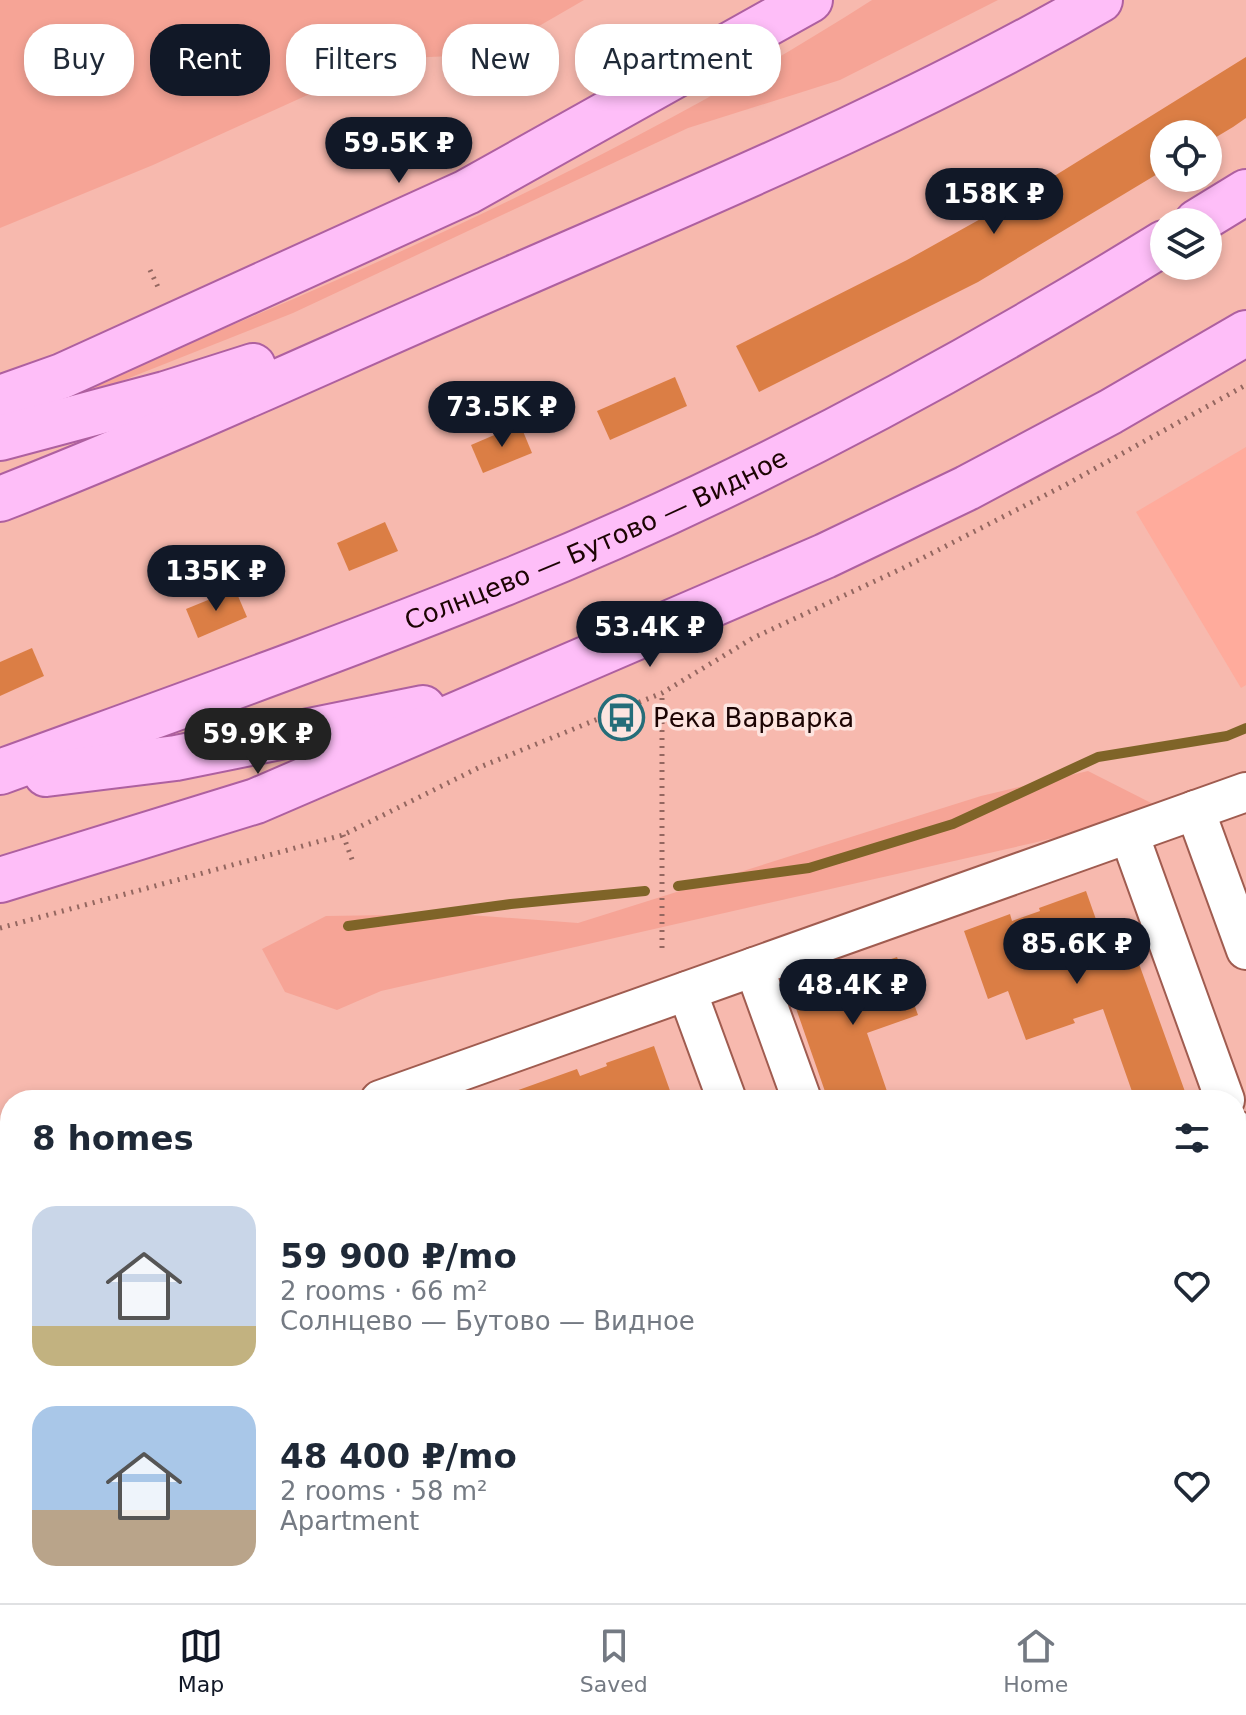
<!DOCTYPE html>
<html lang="en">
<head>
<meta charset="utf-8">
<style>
	body { margin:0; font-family:"DejaVu Sans",sans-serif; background:#f2f2f3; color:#1f2937; height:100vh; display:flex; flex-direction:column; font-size:30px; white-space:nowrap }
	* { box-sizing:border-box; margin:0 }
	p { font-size:26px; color:#747a83 }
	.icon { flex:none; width:44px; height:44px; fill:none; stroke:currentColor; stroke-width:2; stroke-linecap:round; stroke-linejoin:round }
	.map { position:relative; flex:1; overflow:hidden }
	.drawer { position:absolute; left:0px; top:1090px; width:1246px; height:514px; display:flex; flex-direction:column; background:#fff; border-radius:32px 32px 0 0; box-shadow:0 4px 12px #0003 }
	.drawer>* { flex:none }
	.guide { position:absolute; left:24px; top:24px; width:800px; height:72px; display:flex; gap:16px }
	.controls { position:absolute; left:1150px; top:120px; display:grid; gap:16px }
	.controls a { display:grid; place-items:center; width:72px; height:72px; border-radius:50%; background:#fff; box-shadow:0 4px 12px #0003; font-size:40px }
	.price { position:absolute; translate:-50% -68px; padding:0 18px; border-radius:28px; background:#111827; color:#fff; font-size:26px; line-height:52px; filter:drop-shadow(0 2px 4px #0008) }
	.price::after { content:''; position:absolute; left:50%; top:48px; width:24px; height:18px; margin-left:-12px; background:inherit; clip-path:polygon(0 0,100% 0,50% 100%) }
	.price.current { background:#222; color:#fff }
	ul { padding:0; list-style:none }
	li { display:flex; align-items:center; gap:24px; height:200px; padding:0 32px }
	li span { display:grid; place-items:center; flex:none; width:224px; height:160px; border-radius:24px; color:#555 }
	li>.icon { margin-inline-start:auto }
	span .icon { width:96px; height:96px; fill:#fffc; stroke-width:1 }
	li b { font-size:34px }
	h2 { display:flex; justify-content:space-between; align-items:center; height:96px; padding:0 32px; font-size:34px }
	.chip { padding:0 28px; border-radius:32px; background:#fff; box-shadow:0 4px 12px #0003; font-size:28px; line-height:72px }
	.chip.current { background:#111827; color:#fff }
	.tab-bar { display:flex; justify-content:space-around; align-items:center; height:112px; border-top:2px solid #e0e1e3; background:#fff; font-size:22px; color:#747a83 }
	.tab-bar a { display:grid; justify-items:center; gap:4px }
	.tab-bar .current { color:#111827 }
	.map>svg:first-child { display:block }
</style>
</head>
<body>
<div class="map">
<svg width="1246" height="1603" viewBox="0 0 1246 1603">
	<rect width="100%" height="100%" fill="#f7b9ae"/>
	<g fill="#ffab9c">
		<path d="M 1246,447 L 1246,685 L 1241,688 L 1136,512 Z"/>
		<path d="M 1236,1559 L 1246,1566 L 1246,1603 L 1138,1603 L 1144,1594 L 1236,1594 Z"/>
	</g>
	<g fill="#f6a496">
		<path d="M 0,0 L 584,0 L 501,48 L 472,55 L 387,59 L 153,165 L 0,228 Z"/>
		<path d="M 872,0 L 998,0 L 840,80 L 688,128 L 293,313 L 61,405 L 56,397 C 337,285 617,163 872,0 Z"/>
		<path d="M 1088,771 L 1165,810 L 1033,843 L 381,991 L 337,1010 L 285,992 L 262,949 L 326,916 L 456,914 L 578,923 L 981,796 Z"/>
	</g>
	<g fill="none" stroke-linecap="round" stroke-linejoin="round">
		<g stroke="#7f6428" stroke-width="10">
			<path d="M 678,886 L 809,868 L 953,824 L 1098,757 L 1227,736 L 1246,728"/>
			<path d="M 348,926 L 511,904 L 645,891"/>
		</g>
	</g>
	<g fill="#db7e45">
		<path d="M 1246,57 L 1246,118 L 1233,127 L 1208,142 L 1208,134 L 1164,134 L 1164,170 L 978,282 L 759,392 L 736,346 L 907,260 L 1027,193 Z"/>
		<path d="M 675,377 L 687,406 L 610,440 L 597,411 Z"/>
		<path d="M 520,424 L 532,453 L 483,473 L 471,445 Z"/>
		<path d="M 385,522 L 398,551 L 349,571 L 337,543 Z"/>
		<path d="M 235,589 L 247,617 L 198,638 L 186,609 Z"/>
		<path d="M 32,648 L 44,676 L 0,696 L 0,662 Z"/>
		<path d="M 1086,891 L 1105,945 L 1129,936 L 1188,1100 L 1135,1100 L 1103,1009 L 1073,1019 L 1075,1023 L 1026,1040 L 1008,991 L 988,999 L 964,931 L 1010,914 L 1012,921 L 1040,911 L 1039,908 Z"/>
		<path d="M 897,957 L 918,1015 L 867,1033 L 890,1100 L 828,1100 L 791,994 Z"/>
		<path d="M 654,1046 L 673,1099 L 697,1091 L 700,1100 L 501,1100 L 499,1097 L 577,1069 L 580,1076 L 607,1066 L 606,1063 Z"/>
		<path d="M 10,1273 L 10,1340 L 0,1343 L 0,1277 Z"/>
		<path d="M 1246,1294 L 1246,1410 L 1236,1414 L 1236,1298 Z"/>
		<path d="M 0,1393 L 10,1419 L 10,1594 L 0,1566 Z"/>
		<path d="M 1236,1575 L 1246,1582 L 1246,1603 L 1209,1603 L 1215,1594 L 1236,1594 Z"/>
		<path d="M 10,1594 L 48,1594 L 24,1603 L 13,1603 Z"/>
		<path d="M 386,1594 L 449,1594 L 461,1603 L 362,1603 Z"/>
		<path d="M 655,1594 L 805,1594 L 799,1603 L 668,1603 Z"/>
		<path d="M 1003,1594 L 1082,1594 L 1075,1603 L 997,1603 Z"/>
	</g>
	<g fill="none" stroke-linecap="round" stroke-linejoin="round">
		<defs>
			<g id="minor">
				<path d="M 1195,810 L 1246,950"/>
				<path d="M 1129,834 L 1225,1100"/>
				<path d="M 754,967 L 802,1100"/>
				<path d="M 687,991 L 727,1100"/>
				<path d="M 380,1100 L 1246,792"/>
				<path d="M 1236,1130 L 1242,1147 L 1246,1146"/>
				<path d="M 0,1235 L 10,1231"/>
				<path d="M 1236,1518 L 1246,1525"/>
				<path d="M 494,1594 L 507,1603"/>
				<path d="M 609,1594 L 621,1603"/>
				<path d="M 183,1603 L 208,1594"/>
			</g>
			<g id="major">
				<path d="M 1197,222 L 1246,192"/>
				<path d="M 0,398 L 62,376 L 467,192 L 810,0"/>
				<path d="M 0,438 L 165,394 L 253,366"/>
				<path d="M 0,499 C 170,433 335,355 502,283 C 703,195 909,110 1100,0"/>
				<path id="s1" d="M 0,772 C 170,710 340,650 507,582 C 735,490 955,372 1164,243"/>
				<path d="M 46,774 L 176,758 L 423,708"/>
				<path d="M 0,880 L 256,801 L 825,556 L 967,488 L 1110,412 L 1246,333"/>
			</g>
		</defs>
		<use href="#minor" stroke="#a05c50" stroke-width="42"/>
		<use href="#major" stroke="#ae60a0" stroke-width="48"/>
		<g stroke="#946760" stroke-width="5" stroke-dasharray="2 6" stroke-linecap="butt">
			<path d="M 150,270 L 158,287"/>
			<path d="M 343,835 L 353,862"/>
			<path d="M 0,928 L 343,835 L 480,767 L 662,693 L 753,638 L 903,568 L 1067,484 L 1246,385"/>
			<path d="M 662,948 L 662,693"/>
			<path d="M 0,1590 L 5,1603"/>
			<path d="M 52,1603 L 79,1594"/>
			<path d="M 1107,1603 L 1113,1594"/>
		</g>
		<use href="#minor" stroke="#fff" stroke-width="38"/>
		<use href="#major" stroke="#febef8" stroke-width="44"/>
	</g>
	<defs>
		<symbol id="bus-ring" viewBox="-11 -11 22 22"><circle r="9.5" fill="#fde5e0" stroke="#256d79" stroke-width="1.5"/><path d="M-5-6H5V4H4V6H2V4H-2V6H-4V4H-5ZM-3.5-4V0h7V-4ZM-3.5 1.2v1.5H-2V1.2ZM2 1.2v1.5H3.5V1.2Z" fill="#256d79"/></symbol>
	</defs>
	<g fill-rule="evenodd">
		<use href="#bus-ring" x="596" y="692" width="51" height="51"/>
	</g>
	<g text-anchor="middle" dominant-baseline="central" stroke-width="7" stroke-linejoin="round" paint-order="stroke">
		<g font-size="26" fill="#1c0403" stroke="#fde5e0">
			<text stroke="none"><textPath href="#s1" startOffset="640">Солнцево — Бутово — Видное</textPath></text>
		</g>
		<g font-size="26" fill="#1c0403" stroke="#fde5e0" text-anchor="start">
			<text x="653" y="718">Река Варварка</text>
		</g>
	</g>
</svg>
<div class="controls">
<a><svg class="icon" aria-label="locate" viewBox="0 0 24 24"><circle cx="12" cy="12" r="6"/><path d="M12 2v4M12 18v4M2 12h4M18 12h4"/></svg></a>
<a><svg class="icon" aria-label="layers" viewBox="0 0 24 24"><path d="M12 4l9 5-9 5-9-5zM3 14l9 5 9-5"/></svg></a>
</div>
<b class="price" style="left:399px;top:185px">59.5K ₽</b>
<b class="price" style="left:994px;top:236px">158K ₽</b>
<b class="price" style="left:502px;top:449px">73.5K ₽</b>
<b class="price" style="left:216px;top:613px">135K ₽</b>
<b class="price" style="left:650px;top:669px">53.4K ₽</b>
<b class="price current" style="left:258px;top:776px">59.9K ₽</b>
<b class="price" style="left:1077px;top:986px">85.6K ₽</b>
<b class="price" style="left:853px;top:1027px">48.4K ₽</b>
<div class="guide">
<a class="chip">Buy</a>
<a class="chip current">Rent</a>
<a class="chip">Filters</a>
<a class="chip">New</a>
<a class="chip">Apartment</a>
</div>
<section class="drawer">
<h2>8 homes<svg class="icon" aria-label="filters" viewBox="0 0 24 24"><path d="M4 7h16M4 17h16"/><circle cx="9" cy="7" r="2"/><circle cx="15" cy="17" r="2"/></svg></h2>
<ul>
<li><span style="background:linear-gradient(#c9d6e8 75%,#c2b280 0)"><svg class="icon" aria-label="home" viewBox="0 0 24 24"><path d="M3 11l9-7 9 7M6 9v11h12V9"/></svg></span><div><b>59 900 ₽/mo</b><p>2 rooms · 66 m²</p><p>Солнцево — Бутово — Видное</p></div><svg class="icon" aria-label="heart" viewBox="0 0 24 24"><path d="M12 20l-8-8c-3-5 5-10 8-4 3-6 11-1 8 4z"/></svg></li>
<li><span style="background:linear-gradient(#a9c7e8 65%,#b9a48a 0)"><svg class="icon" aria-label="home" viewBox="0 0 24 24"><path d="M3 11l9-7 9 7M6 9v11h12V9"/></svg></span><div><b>48 400 ₽/mo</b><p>2 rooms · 58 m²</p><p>Apartment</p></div><svg class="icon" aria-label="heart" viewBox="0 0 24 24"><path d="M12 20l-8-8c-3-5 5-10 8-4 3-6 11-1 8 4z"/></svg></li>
</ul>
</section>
</div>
<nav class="tab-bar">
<a class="current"><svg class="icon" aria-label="map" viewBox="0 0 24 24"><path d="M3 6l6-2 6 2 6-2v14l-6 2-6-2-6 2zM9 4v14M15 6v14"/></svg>Map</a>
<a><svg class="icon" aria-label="saved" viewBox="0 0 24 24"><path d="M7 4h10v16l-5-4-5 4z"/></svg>Saved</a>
<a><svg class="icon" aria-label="home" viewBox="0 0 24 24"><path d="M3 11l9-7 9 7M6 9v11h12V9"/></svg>Home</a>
</nav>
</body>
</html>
